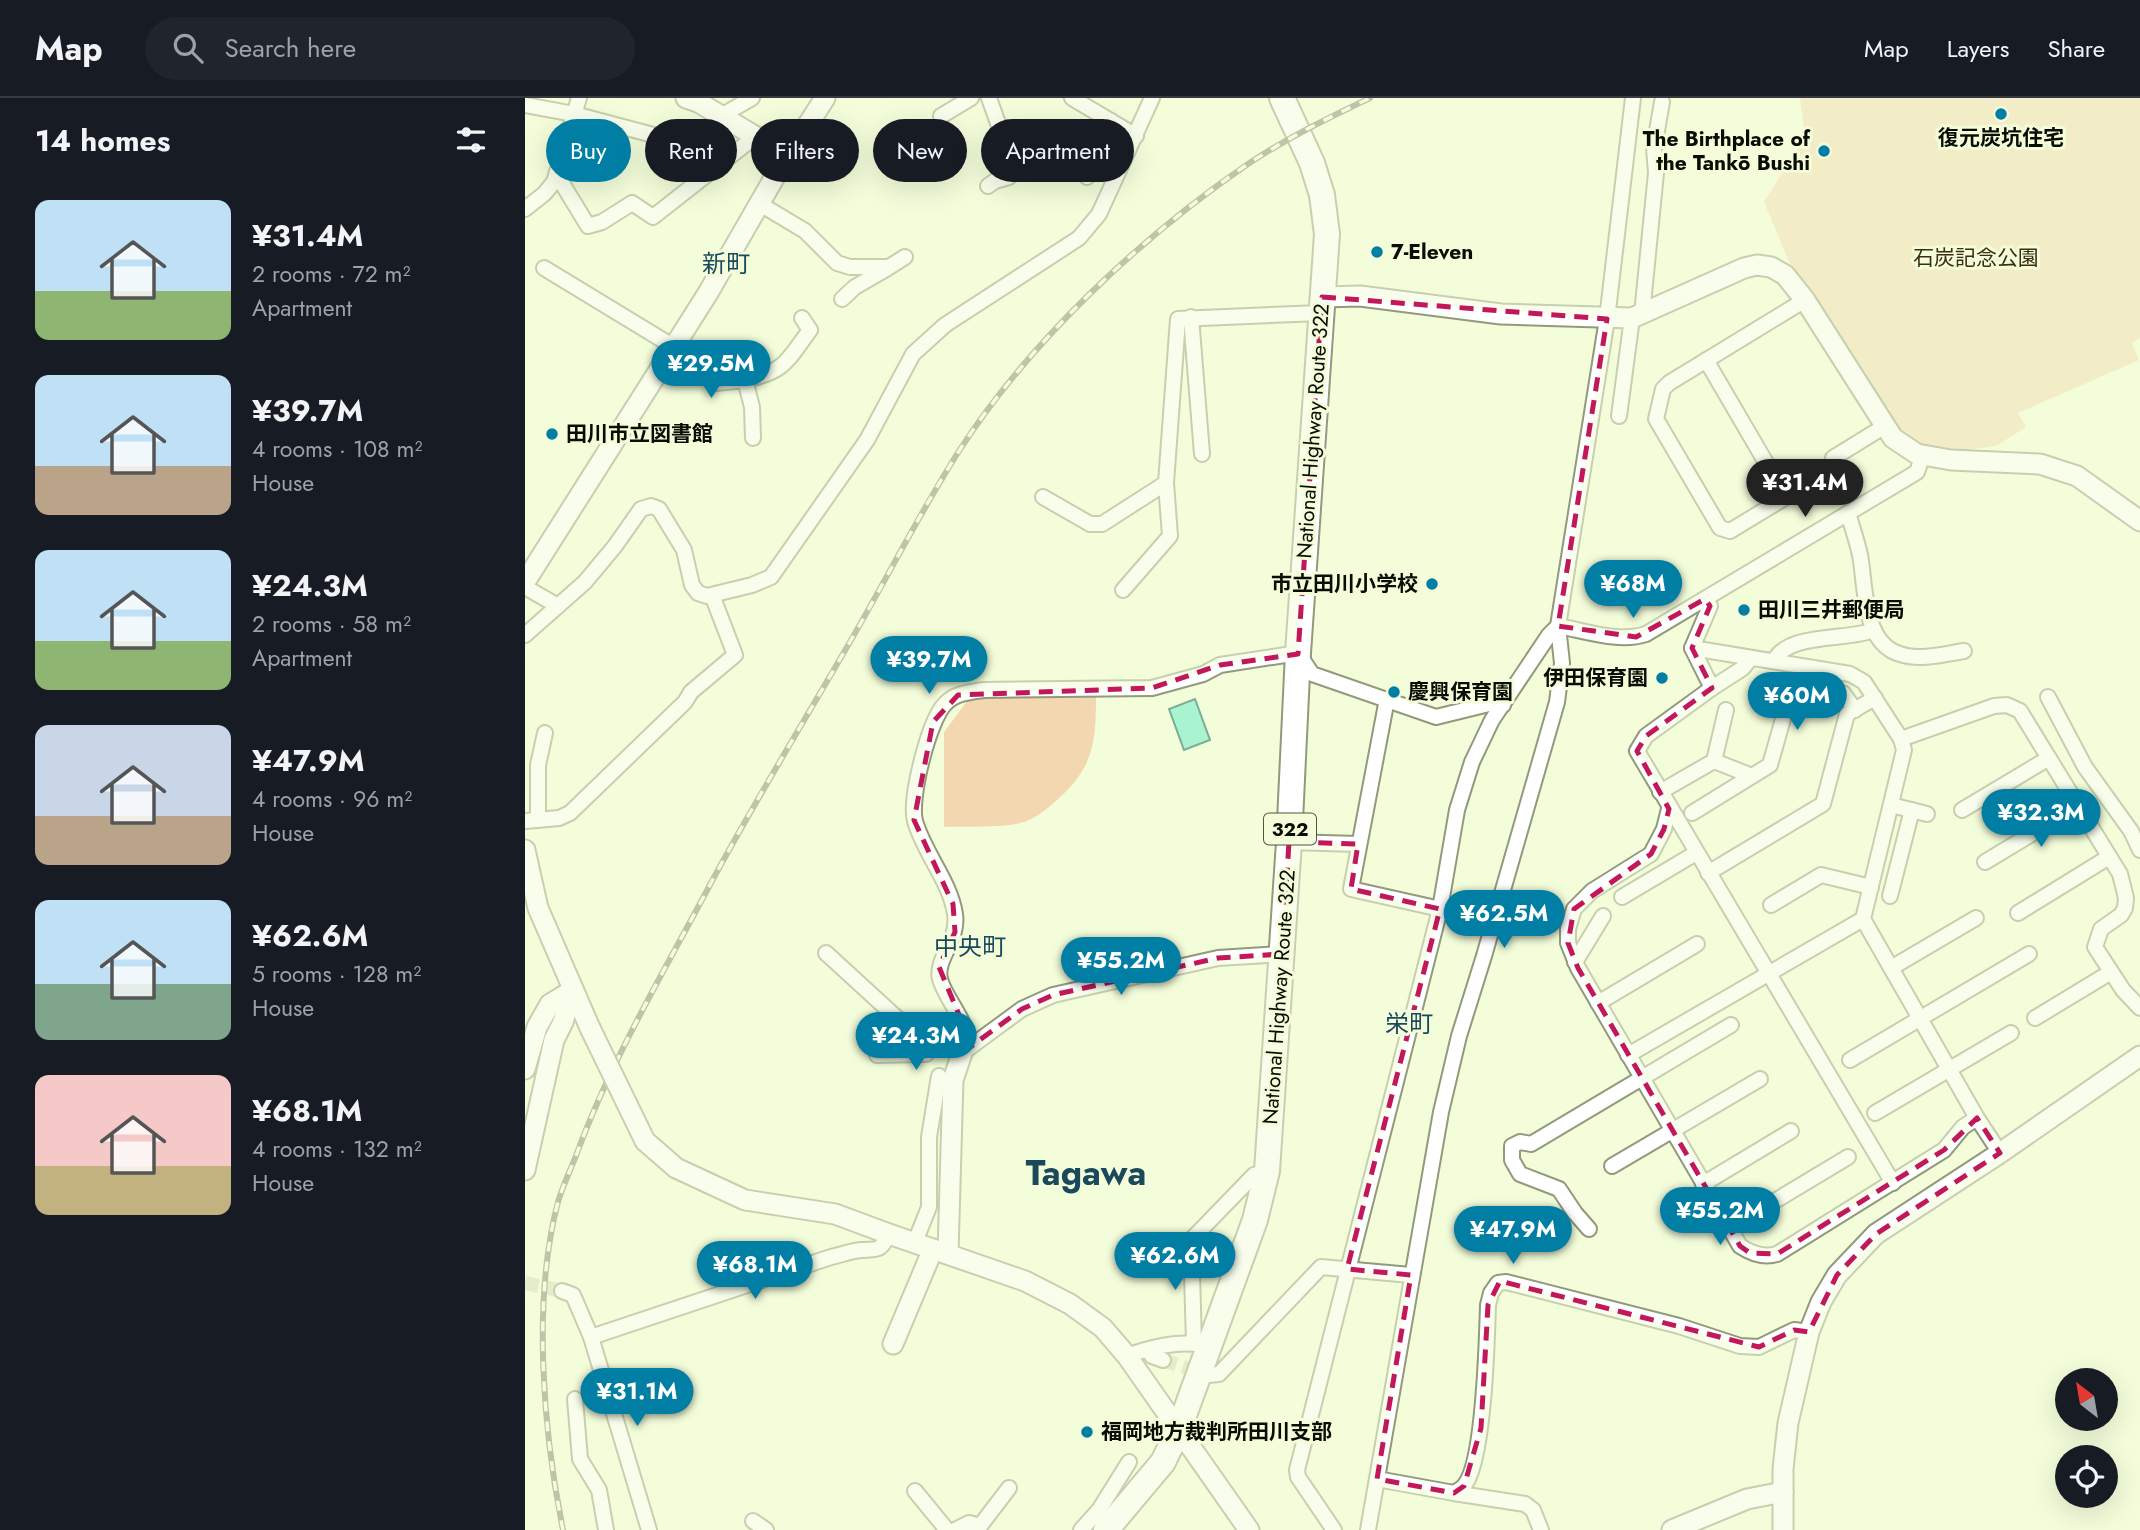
<!DOCTYPE html>
<html lang="en">
<head>
<meta charset="utf-8">
<style>
	body { margin:0; font-family:Jost,"Noto Sans JP",sans-serif; background:#20242c; color:#f1f3f6; height:100vh; display:flex; flex-direction:column; font-size:26px; white-space:nowrap }
	* { box-sizing:border-box; margin:0 }
	p { font-size:23px; color:#9ea1a6 }
	.icon { flex:none; width:38px; height:38px; fill:none; stroke:currentColor; stroke-width:2; stroke-linecap:round; stroke-linejoin:round }
	.map { position:relative; flex:1; overflow:hidden }
	.details { display:flex; flex-direction:column; background:#171b24; width:525px }
	.details>* { flex:none }
	.hud { position:absolute; left:21px; top:21px; width:665px; height:63px; display:flex; gap:14px }
	.needle { width:46px; rotate:329deg }
	.fabs { position:absolute; left:1530px; top:1270px; display:grid; gap:14px }
	.fabs a { display:grid; place-items:center; width:63px; height:63px; border-radius:50%; background:#171b24; box-shadow:0 7px 28px #0002; font-size:35px }
	.price { position:absolute; translate:-50% -60px; padding:0 16px; border-radius:24px; background:#007ea4; color:#fff; font-size:23px; line-height:46px; filter:drop-shadow(0 2px 4px #0008) }
	.price::after { content:''; position:absolute; left:50%; top:42px; width:21px; height:16px; margin-left:-10px; background:inherit; clip-path:polygon(0 0,100% 0,50% 100%) }
	.price.active { background:#222; color:#fff }
	ul { padding:0; list-style:none }
	li { display:flex; align-items:center; gap:21px; height:175px; padding:0 35px }
	li span { display:grid; place-items:center; flex:none; width:196px; height:140px; border-radius:14px; color:#555 }
	li>.icon { margin-inline-start:auto }
	span .icon { width:84px; height:84px; fill:#fffc; stroke-width:1 }
	li b { font-size:30px }
	h2 { display:flex; justify-content:space-between; align-items:center; height:84px; padding:0 35px; font-size:30px }
	.pill { padding:0 24px; border-radius:32px; background:#171b24; box-shadow:0 7px 28px #0002; font-size:24px; line-height:63px }
	.pill.active { background:#007ea4; color:#fff }
	header { display:flex; align-items:center; gap:42px; box-sizing:border-box; height:98px; padding:0 35px; background:#171b24; border-bottom:2px solid #363941 }
	header strong { font-size:33px }
	nav { display:flex; gap:38px; margin-inline-start:auto; font-size:24px }
	.search { width:490px; height:63px; background:#20242c; display:flex; align-items:center; gap:18px; box-sizing:border-box; padding:0 24px; border-radius:38px; color:#9ea1a6; font-size:26px }
	main { display:flex; flex:1; min-height:0 }
	.map>svg:first-child { display:block }
</style>
</head>
<body>
<header>
<strong>Map</strong>
<div class="search"><svg class="icon" aria-label="search" viewBox="0 0 24 24"><circle cx="10" cy="10" r="6"/><path d="M15 15l6 6"/></svg>Search here</div>
<nav><a>Map</a><a>Layers</a><a>Share</a></nav>
</header>
<main>
<section class="details">
<h2>14 homes<svg class="icon" aria-label="filters" viewBox="0 0 24 24"><path d="M4 7h16M4 17h16"/><circle cx="9" cy="7" r="2"/><circle cx="15" cy="17" r="2"/></svg></h2>
<ul>
<li><span style="background:linear-gradient(#bfe0f5 65%,#8fb573 0)"><svg class="icon" aria-label="home" viewBox="0 0 24 24"><path d="M3 11l9-7 9 7M6 9v11h12V9"/></svg></span><div><b>¥31.4M</b><p>2 rooms · 72 m²</p><p>Apartment</p></div></li>
<li><span style="background:linear-gradient(#bfe0f5 65%,#b9a48a 0)"><svg class="icon" aria-label="home" viewBox="0 0 24 24"><path d="M3 11l9-7 9 7M6 9v11h12V9"/></svg></span><div><b>¥39.7M</b><p>4 rooms · 108 m²</p><p>House</p></div></li>
<li><span style="background:linear-gradient(#bfe0f5 65%,#8fb573 0)"><svg class="icon" aria-label="home" viewBox="0 0 24 24"><path d="M3 11l9-7 9 7M6 9v11h12V9"/></svg></span><div><b>¥24.3M</b><p>2 rooms · 58 m²</p><p>Apartment</p></div></li>
<li><span style="background:linear-gradient(#c9d6e8 65%,#b9a48a 0)"><svg class="icon" aria-label="home" viewBox="0 0 24 24"><path d="M3 11l9-7 9 7M6 9v11h12V9"/></svg></span><div><b>¥47.9M</b><p>4 rooms · 96 m²</p><p>House</p></div></li>
<li><span style="background:linear-gradient(#bfe0f5 60%,#7fa58c 0)"><svg class="icon" aria-label="home" viewBox="0 0 24 24"><path d="M3 11l9-7 9 7M6 9v11h12V9"/></svg></span><div><b>¥62.6M</b><p>5 rooms · 128 m²</p><p>House</p></div></li>
<li><span style="background:linear-gradient(#f6c9c9 65%,#c2b280 0)"><svg class="icon" aria-label="home" viewBox="0 0 24 24"><path d="M3 11l9-7 9 7M6 9v11h12V9"/></svg></span><div><b>¥68.1M</b><p>4 rooms · 132 m²</p><p>House</p></div></li>
</ul>
</section>
<div class="map">
<svg width="1615" height="1432" viewBox="0 0 1615 1432">
	<rect width="100%" height="100%" fill="#f3fdda"/>
	<g fill="#f2d7b0">
		<path d="M 1275,0 L 1615,0 L 1615,240 L 1607,245 L 1614,262 L 1493,315 L 1501,329 L 1471,348 L 1425,354 L 1392,348 L 1379,340 L 1266,168 L 1239,104 L 1280,38 Z"/>
		<path d="M 571,595 C 571,643 570,668 532,702 C 522,711 509,722 495,725 C 475,730 442,728 419,729 L 419,634 L 446,598 Z"/>
	</g>
	<path fill="#a9f3d0" stroke="#79ae93" stroke-width="2" d="M 670,601 L 685,642 L 659,652 L 644,611 Z"/>
	<g fill="none" stroke-linecap="round" stroke-linejoin="round">
		<g stroke="#d0d9ba" stroke-width="14" stroke-dasharray="14 7" stroke-linecap="butt">
			<path d="M 0,1185 L 37,1193"/>
			<path d="M 638,1262 L 680,1276"/>
		</g>
		<defs>
			<g id="street">
				<path d="M 547,0 L 611,38"/>
				<path d="M 0,7 L 49,16 L 147,42 L 189,71"/>
				<path d="M 196,18 L 227,0"/>
				<path d="M 416,18 L 446,0"/>
				<path d="M 32,77 L 63,128 L 77,124 L 107,105 L 128,119 L 231,38"/>
				<path d="M 562,79 L 586,23"/>
				<path d="M 463,88 L 470,83 L 484,79 L 496,59 L 493,49 L 475,31 L 464,0"/>
				<path d="M 235,106 L 280,133 L 312,165 L 325,169 L 364,169 L 380,159"/>
				<path d="M 0,111 L 19,96 L 29,84 L 54,0"/>
				<path d="M 19,170 L 149,249"/>
				<path d="M 317,201 L 330,189 L 363,170"/>
				<path d="M 1117,216 L 1131,75 L 1129,50 L 1137,4"/>
				<path d="M 666,219 L 677,356"/>
				<path d="M 145,255 L 191,285 L 220,282 L 227,309 L 228,340"/>
				<path d="M 1181,262 L 1261,399 L 1205,433 L 1195,430 L 1131,321 L 1138,291 L 1144,285 L 1280,202"/>
				<path d="M 220,282 C 261,273 261,264 285,232 L 277,220"/>
				<path d="M 1094,318 L 1107,220"/>
				<path d="M 1308,360 L 1360,328"/>
				<path d="M 518,399 L 565,426 L 577,426 L 641,385 L 653,221 L 795,215"/>
				<path d="M 1323,415 C 1327,429 1332,443 1335,457 C 1341,488 1337,545 1375,556 C 1395,563 1420,556 1439,553"/>
				<path d="M 0,489 L 33,508"/>
				<path d="M 598,492 L 645,438 L 641,385"/>
				<path d="M 1180,501 L 1185,508 L 1167,550 L 1187,590 L 1121,638 L 1112,653 L 1368,1085"/>
				<path d="M 1033,528 C 1061,533 1094,545 1121,536 L 1392,374 L 1398,357"/>
				<path d="M 0,537 L 60,484 L 90,448 L 116,411 L 126,408 L 134,411 L 159,452 L 167,487 L 173,495 L 182,498 L 227,487 L 246,479 L 342,342 L 388,256 L 420,227 L 554,140 L 574,116 L 627,0"/>
				<path d="M 1167,550 L 1325,576 L 1339,584 L 1376,641 L 1379,652 L 1338,821 L 1452,1020 L 1475,1055"/>
				<path d="M 1249,563 C 1263,534 1322,543 1349,532"/>
				<path d="M 1187,590 L 1218,570 L 1226,560"/>
				<path d="M 1523,599 L 1560,669 L 1606,733 L 1615,752"/>
				<path d="M 862,601 L 826,791 L 969,823"/>
				<path d="M 1376,641 L 1469,608 L 1482,607 L 1495,613 L 1595,776 L 1601,800 L 1600,810 L 1596,817 L 1576,831 L 1570,849 L 1598,892 L 1615,910"/>
				<path d="M 1227,678 L 1245,667 L 1267,589 L 1270,586 L 1278,585 L 1318,595 L 1330,612"/>
				<path d="M 1135,694 L 1189,663 L 1201,612"/>
				<path d="M 1366,707 L 1402,716"/>
				<path d="M 1144,711 L 1139,731 L 1126,756 L 1067,793 L 1049,811 L 1043,831 L 1043,845 L 1053,870 L 1215,1148 C 1227,1156 1239,1160 1252,1156 L 1419,1052 L 1438,1029 L 1452,1020"/>
				<path d="M 1437,712 L 1524,660"/>
				<path d="M 1167,715 L 1227,678 L 1189,663"/>
				<path d="M 13,722 L 13,667 L 20,635"/>
				<path d="M 0,723 L 34,720 L 45,715 L 160,604 L 166,594 L 210,557 L 187,497"/>
				<path d="M 764,744 L 833,746"/>
				<path d="M 1460,764 L 1553,708"/>
				<path d="M 1183,775 L 1298,706 L 1322,616 L 1350,600"/>
				<path d="M 1365,798 L 1387,712"/>
				<path d="M 1097,799 L 1171,755"/>
				<path d="M 1246,807 L 1296,777 L 1346,789"/>
				<path d="M 1493,815 L 1584,759"/>
				<path d="M 301,855 L 396,942 L 437,955"/>
				<path d="M 1050,864 L 1078,818"/>
				<path d="M 1366,870 L 1451,820"/>
				<path d="M 1073,905 L 1172,846"/>
				<path d="M 1510,920 L 1586,874"/>
				<path d="M 437,955 C 439,950 441,944 441,939 C 442,924 419,898 415,881 C 410,861 434,843 430,816 C 425,783 399,755 390,723 C 384,701 404,622 420,606 C 430,595 445,594 459,592 L 627,590 L 678,576 L 695,567 L 773,555 L 787,576 L 911,619 L 972,604 L 978,607"/>
				<path d="M 437,955 L 497,911 L 528,897 L 693,860 L 757,856"/>
				<path d="M 352,957 L 401,956 L 409,947"/>
				<path d="M 1103,957 L 1338,821"/>
				<path d="M 1325,962 L 1504,856"/>
				<path d="M 1350,1015 L 1486,935"/>
				<path d="M 1087,1068 L 1235,981"/>
				<path d="M 1178,1086 L 1266,1033"/>
				<path d="M 1205,1130 L 1323,1059"/>
				<path d="M 1064,1131 L 1050,1115 L 1034,1091 L 995,1076 L 987,1062 L 987,1048 L 995,1044 L 1006,1046 L 1206,927"/>
				<path d="M 390,1144 L 404,1109 L 404,1039 L 414,978"/>
				<path d="M 37,1193 L 48,1197 L 66,1239 L 124,1432"/>
				<path d="M 66,1239 L 306,1159 C 315,1157 326,1153 336,1152 C 353,1151 355,1154 364,1136"/>
				<path d="M 669,1245 L 666,1142 L 729,1077 L 742,1073"/>
				<path d="M 623,1252 L 627,1258 L 638,1262"/>
				<path d="M 602,1258 C 623,1250 654,1242 676,1247"/>
				<path d="M 683,1277 L 694,1276 L 796,1169 L 886,1177"/>
				<path d="M 50,1301 L 55,1361 L 74,1392 L 81,1432"/>
				<path d="M 852,1381 L 929,1395 C 932,1393 935,1392 938,1389 C 959,1369 962,1240 963,1207 L 966,1195 L 973,1185 L 981,1184 L 1154,1228 L 1215,1248 L 1234,1249 L 1269,1232 L 1284,1234"/>
				<path d="M 390,1393 L 422,1432"/>
				<path d="M 929,1395 L 1000,1406 L 1008,1412 L 1016,1432"/>
				<path d="M 228,1423 L 241,1432"/>
				<path d="M 430,1432 L 444,1425 L 455,1428 L 484,1390"/>
				<path d="M 556,1432 L 574,1412 L 604,1364"/>
				<path d="M 809,1432 L 773,1379 L 772,1372 L 915,811 L 932,712 L 947,664 L 967,622 L 1024,537 L 1033,528"/>
				<path d="M 843,1432 L 916,1014 L 934,938 L 959,858 L 1032,604 L 1037,565 L 1033,528 L 1082,221 L 1108,0"/>
			</g>
			<g id="secondary">
				<path d="M 161,0 L 173,4 L 263,58"/>
				<path d="M 797,199 L 835,198 L 976,216 L 1107,220 L 1219,170 L 1232,167 L 1246,169 L 1260,177 L 1280,202 L 1368,340 L 1392,356 L 1426,362 L 1515,366 L 1552,378 L 1615,423"/>
				<path d="M 0,484 L 183,195 L 256,68 L 300,0"/>
				<path d="M 0,752 L 13,810 L 65,930"/>
				<path d="M 0,971 L 12,929 L 25,906 L 48,892"/>
				<path d="M 102,1006 L 120,1043 L 151,1070 L 220,1102 L 310,1116 L 364,1136 L 500,1183 L 545,1206 L 578,1230 L 602,1258 L 724,1432"/>
				<path d="M 0,1072 L 29,942 L 38,924 L 48,892"/>
				<path d="M 423,1155 L 428,982 L 437,955"/>
				<path d="M 368,1246 L 408,1151"/>
				<path d="M 1147,1432 L 1222,1401 L 1258,1394"/>
				<path d="M 1258,1432 L 1258,1371 L 1263,1325 L 1284,1234 L 1296,1204 L 1312,1177 L 1351,1136 L 1475,1055 L 1615,958"/>
			</g>
			<path id="highway" d="M 581,1432 L 638,1364 L 654,1331 L 730,1122 L 742,1073 L 764,744 L 773,555 L 802,136 L 797,97 L 787,65 L 757,0"/>
		</defs>
		<use href="#street" stroke="#919a7a" stroke-width="18"/>
		<use href="#secondary" stroke="#919a7a" stroke-width="23"/>
		<use href="#highway" stroke="#919a7a" stroke-width="28"/>
		<use href="#street" stroke="#fff" stroke-width="14"/>
		<use href="#secondary" stroke="#fff" stroke-width="19"/>
		<use href="#highway" stroke="#fff" stroke-width="24"/>
		<defs>
			<path id="rail" d="M 38,1432 C 18,1333 7,1202 33,1104 C 38,1087 46,1071 52,1055 C 87,960 140,872 187,783 C 230,703 277,627 322,549 C 360,484 394,416 434,353 C 504,244 616,139 723,66 C 762,40 803,20 845,0"/>
		</defs>
		<use href="#rail" stroke="#7a816b" stroke-width="6"/>
		<use href="#rail" stroke="#f3fdda" stroke-width="3.5" stroke-dasharray="10" stroke-linecap="butt"/>
		<defs>
			<path id="secondary-bridge" d="M 65,930 L 102,1006"/>
		</defs>
		<use href="#secondary-bridge" stroke="#919a7a" stroke-width="23" stroke-linecap="butt"/>
		<use href="#secondary-bridge" stroke="#fff" stroke-width="19"/>
	</g>
	<path d="M0 0H1615V1432H0ZM 797,199 L 1082,221 L 1033,528 L 1111,539 L 1180,501 L 1185,508 L 1167,550 L 1187,590 L 1121,638 L 1112,653 L 1144,711 L 1139,731 L 1126,756 L 1049,811 L 1043,845 L 1053,870 L 1215,1148 L 1225,1155 L 1252,1156 L 1419,1052 L 1452,1020 L 1475,1055 L 1351,1136 L 1312,1177 L 1284,1234 L 1269,1232 L 1234,1249 L 975,1183 L 963,1207 L 956,1330 L 939,1388 L 929,1395 L 852,1381 L 886,1177 L 822,1171 L 915,811 L 826,791 L 833,746 L 764,744 L 757,856 L 693,860 L 528,897 L 497,911 L 437,955 L 442,936 L 414,869 L 430,834 L 428,806 L 389,722 L 408,624 L 433,597 L 627,590 L 695,567 L 773,556 Z" fill="#f3fdda" fill-opacity=".55" fill-rule="evenodd"/>
	<path fill="none" stroke="#c2185b" stroke-width="5" stroke-dasharray="14 9" stroke-linejoin="round" d="M 797,199 L 1082,221 L 1033,528 L 1111,539 L 1180,501 L 1185,508 L 1167,550 L 1187,590 L 1121,638 L 1112,653 L 1144,711 L 1139,731 L 1126,756 L 1049,811 L 1043,845 L 1053,870 L 1215,1148 L 1225,1155 L 1252,1156 L 1419,1052 L 1452,1020 L 1475,1055 L 1351,1136 L 1312,1177 L 1284,1234 L 1269,1232 L 1234,1249 L 975,1183 L 963,1207 L 956,1330 L 939,1388 L 929,1395 L 852,1381 L 886,1177 L 822,1171 L 915,811 L 826,791 L 833,746 L 764,744 L 757,856 L 693,860 L 528,897 L 497,911 L 437,955 L 442,936 L 414,869 L 430,834 L 428,806 L 389,722 L 408,624 L 433,597 L 627,590 L 695,567 L 773,556 Z"/>
	<g fill="#007ea4" stroke="#f3fdda" stroke-width="2.5">
		<circle cx="1476" cy="16" r="7"/>
		<circle cx="1299" cy="53" r="7"/>
		<circle cx="852" cy="154" r="7"/>
		<circle cx="27" cy="336" r="7"/>
		<circle cx="907" cy="486" r="7"/>
		<circle cx="1219" cy="512" r="7"/>
		<circle cx="1137" cy="580" r="7"/>
		<circle cx="869" cy="594" r="7"/>
		<circle cx="562" cy="1334" r="7"/>
	</g>
	<g text-anchor="middle" dominant-baseline="central" stroke-width="6" stroke-linejoin="round" paint-order="stroke">
		<rect fill="#f3fdda" stroke="#505544" stroke-width="2" x="739" y="715.5" width="52" height="31" rx="5"/>
		<g font-size="19" font-weight="bold" fill="#0a0d04">
			<text x="765" y="731">322</text>
		</g>
		<g font-size="21" font-weight="bold" fill="#0a0d04" stroke="#f3fdda" text-anchor="start">
			<text x="1476" y="40" text-anchor="middle">復元炭坑住宅</text>
			<text x="1285" y="41" text-anchor="end">The Birthplace of<tspan x="1285" dy="24">the Tankō Bushi</tspan></text>
			<text x="866" y="154">7-Eleven</text>
			<text x="41" y="336">田川市立図書館</text>
			<text x="893" y="486" text-anchor="end">市立田川小学校</text>
			<text x="1233" y="512">田川三井郵便局</text>
			<text x="1123" y="580" text-anchor="end">伊田保育園</text>
			<text x="883" y="594">慶興保育園</text>
			<text x="576" y="1334">福岡地方裁判所田川支部</text>
		</g>
		<g font-size="21" fill="#3d2d12" stroke="#f3fdda">
			<text x="1451" y="160">石炭記念公園</text>
		</g>
		<g font-size="21" fill="#0a0d04" stroke="#f3fdda">
			<text transform="translate(788 333) rotate(-86)">National Highway Route 322</text>
			<text transform="translate(754 899) rotate(-86)">National Highway Route 322</text>
		</g>
		<g font-size="24" fill="#1a495c" stroke="#f3fdda">
			<text x="201" y="165">新町</text>
			<text x="445" y="848">中央町</text>
			<text x="884" y="925">栄町</text>
		</g>
		<g font-size="35" font-weight="bold" fill="#1a495c" stroke="#f3fdda">
			<text x="561" y="1075">Tagawa</text>
		</g>
	</g>
</svg>
<div class="fabs">
<a><svg class="needle" viewBox="-14 -14 28 28"><path d="M0-13l5 13h-10z" fill="#e53935"/><path d="M0 13l5-13h-10z" fill="#9ea1a6"/></svg></a>
<a><svg class="icon" aria-label="locate" viewBox="0 0 24 24"><circle cx="12" cy="12" r="6"/><path d="M12 2v4M12 18v4M2 12h4M18 12h4"/></svg></a>
</div>
<b class="price" style="left:186px;top:302px">¥29.5M</b>
<b class="price active" style="left:1280px;top:421px">¥31.4M</b>
<b class="price" style="left:1108px;top:522px">¥68M</b>
<b class="price" style="left:404px;top:598px">¥39.7M</b>
<b class="price" style="left:1272px;top:634px">¥60M</b>
<b class="price" style="left:1516px;top:751px">¥32.3M</b>
<b class="price" style="left:979px;top:852px">¥62.5M</b>
<b class="price" style="left:596px;top:899px">¥55.2M</b>
<b class="price" style="left:391px;top:974px">¥24.3M</b>
<b class="price" style="left:1195px;top:1149px">¥55.2M</b>
<b class="price" style="left:988px;top:1168px">¥47.9M</b>
<b class="price" style="left:650px;top:1194px">¥62.6M</b>
<b class="price" style="left:230px;top:1203px">¥68.1M</b>
<b class="price" style="left:112px;top:1330px">¥31.1M</b>
<div class="hud">
<a class="pill active">Buy</a>
<a class="pill">Rent</a>
<a class="pill">Filters</a>
<a class="pill">New</a>
<a class="pill">Apartment</a>
</div>
</div>
</main>
</body>
</html>
